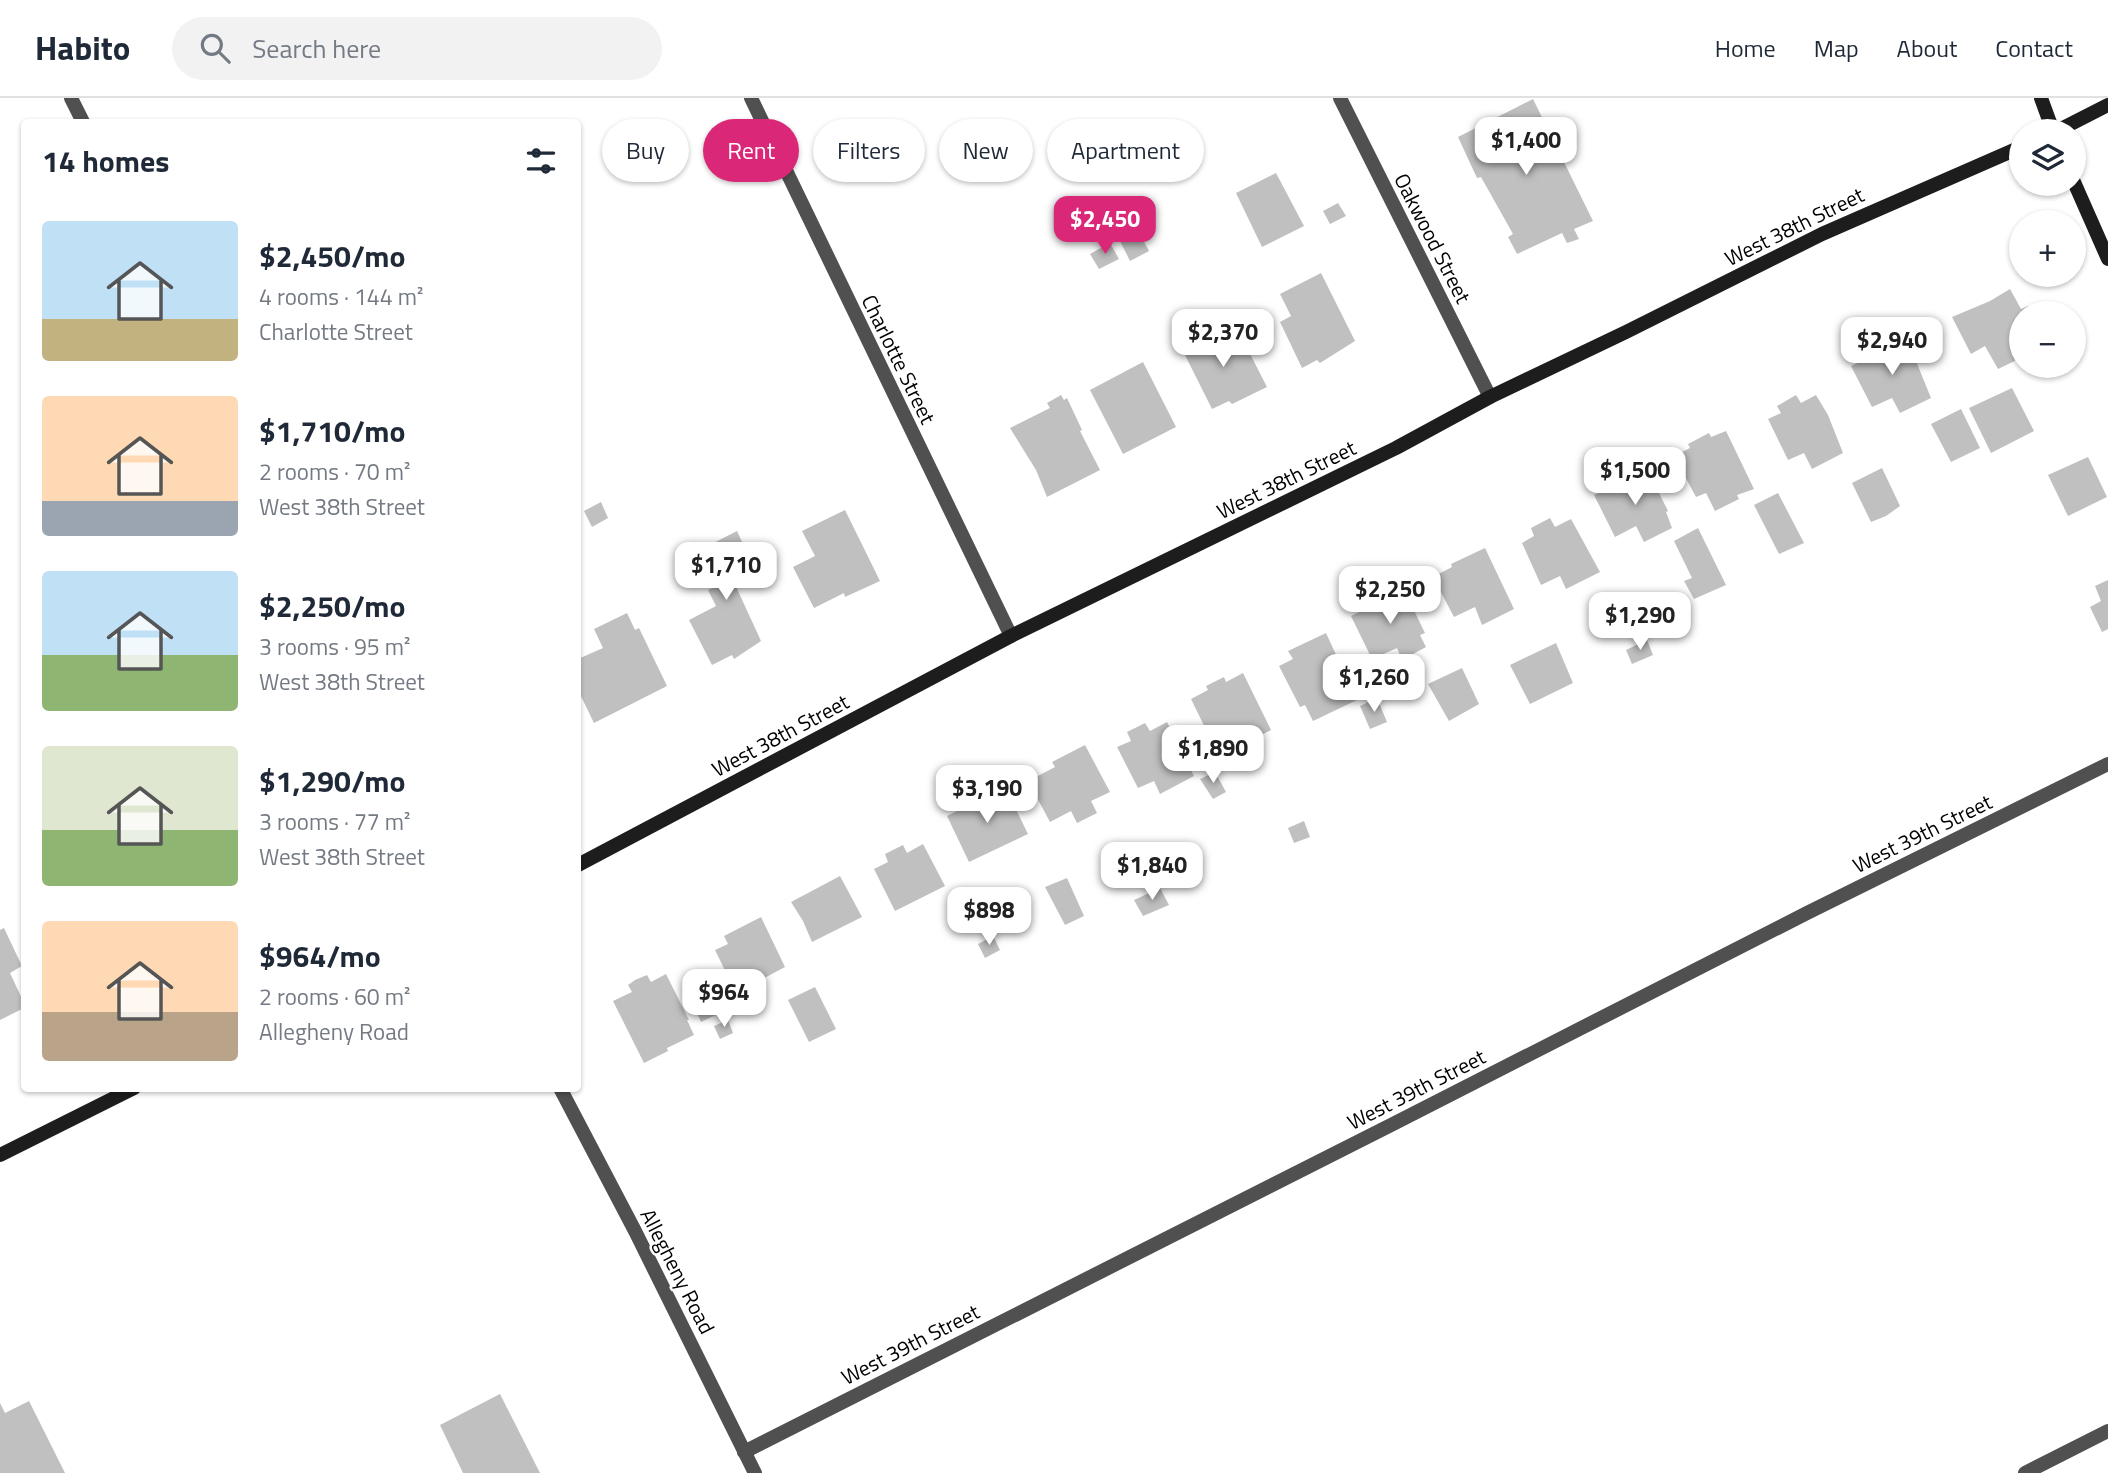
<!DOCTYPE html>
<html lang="en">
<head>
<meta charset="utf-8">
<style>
	body { margin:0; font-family:"Titillium Web",sans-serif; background:#f2f2f3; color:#1f2937; height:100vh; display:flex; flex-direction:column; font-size:26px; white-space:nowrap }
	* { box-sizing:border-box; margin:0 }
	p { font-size:23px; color:#747a83 }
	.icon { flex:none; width:38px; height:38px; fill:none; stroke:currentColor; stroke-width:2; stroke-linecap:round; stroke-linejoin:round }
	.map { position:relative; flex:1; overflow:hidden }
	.panel { position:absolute; left:21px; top:21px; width:560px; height:973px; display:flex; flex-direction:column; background:#fff; border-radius:7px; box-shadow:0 2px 5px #0004 }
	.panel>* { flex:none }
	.banner { position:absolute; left:602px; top:21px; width:665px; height:63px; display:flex; gap:14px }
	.fabs { position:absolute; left:2009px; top:21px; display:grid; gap:14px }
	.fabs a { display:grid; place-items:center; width:77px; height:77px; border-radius:50%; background:#fff; box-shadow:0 2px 5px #0004; font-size:35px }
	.price { position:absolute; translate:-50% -60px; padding:0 16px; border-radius:14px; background:#fff; color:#222; font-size:23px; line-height:46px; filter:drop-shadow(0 2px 4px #0008) }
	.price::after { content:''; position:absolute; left:50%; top:42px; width:21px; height:16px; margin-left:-10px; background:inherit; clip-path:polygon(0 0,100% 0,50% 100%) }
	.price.current { background:#db2777; color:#fff }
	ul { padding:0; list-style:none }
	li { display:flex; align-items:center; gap:21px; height:175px; padding:0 21px }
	li span { display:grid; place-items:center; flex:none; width:196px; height:140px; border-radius:7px; color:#555 }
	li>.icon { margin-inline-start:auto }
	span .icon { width:84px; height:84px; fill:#fffc; stroke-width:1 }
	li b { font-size:30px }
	h2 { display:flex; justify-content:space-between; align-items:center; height:84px; padding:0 21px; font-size:30px }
	.tag { padding:0 24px; border-radius:32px; background:#fff; box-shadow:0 2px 5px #0004; font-size:24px; line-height:63px }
	.tag.current { background:#db2777; color:#fff }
	header { display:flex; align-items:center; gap:42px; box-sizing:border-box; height:98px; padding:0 35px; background:#fff; border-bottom:2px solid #e0e1e3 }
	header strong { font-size:33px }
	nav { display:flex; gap:38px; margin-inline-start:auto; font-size:24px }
	.search { width:490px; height:63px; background:#f2f2f3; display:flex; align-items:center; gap:18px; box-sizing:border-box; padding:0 24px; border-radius:38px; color:#747a83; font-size:26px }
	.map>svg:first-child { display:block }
</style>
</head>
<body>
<header>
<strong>Habito</strong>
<div class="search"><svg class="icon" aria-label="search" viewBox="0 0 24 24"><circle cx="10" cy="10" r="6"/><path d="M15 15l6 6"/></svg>Search here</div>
<nav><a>Home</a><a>Map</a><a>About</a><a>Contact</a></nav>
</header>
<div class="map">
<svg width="2108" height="1375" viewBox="0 0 2108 1375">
	<rect width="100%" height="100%" fill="#fff"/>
	<g fill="#c0c0c0">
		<path d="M 1533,1 L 1593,123 L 1574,131 L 1579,141 L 1567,145 L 1562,135 L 1517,156 L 1508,139 L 1513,136 L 1481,79 L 1477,80 L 1458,39 Z"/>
		<path d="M 1276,75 L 1304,128 L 1262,149 L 1236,95 Z"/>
		<path d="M 1338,105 L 1346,118 L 1330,126 L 1323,113 Z"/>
		<path d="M 1138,133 L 1149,153 L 1130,163 L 1120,143 Z"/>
		<path d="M 1110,145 L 1119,161 L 1099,171 L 1090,156 Z"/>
		<path d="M 1321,175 L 1355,243 L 1320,265 L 1317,262 L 1302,270 L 1280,224 L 1291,218 L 1280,196 Z"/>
		<path d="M 2010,191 L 2021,211 L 2028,208 L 2031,215 L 2021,215 L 2021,260 L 1998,271 L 1985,248 L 1971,256 L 1952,219 L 1990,203 Z"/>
		<path d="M 1222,228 L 1232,249 L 1244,244 L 1267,289 L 1232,306 L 1229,303 L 1212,311 L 1181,249 Z"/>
		<path d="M 1902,239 L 1916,263 L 1931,300 L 1900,315 L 1892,300 L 1872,309 L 1851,268 L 1870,259 L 1869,256 Z"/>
		<path d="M 1143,264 L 1176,329 L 1123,356 L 1090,292 Z"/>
		<path d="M 2012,290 L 2034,333 L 1991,355 L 1969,310 Z"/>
		<path d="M 1061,297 L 1064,302 L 1067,300 L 1082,332 L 1080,333 L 1100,372 L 1047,399 L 1036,372 L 1010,330 L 1050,310 L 1047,305 Z"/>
		<path d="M 1796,297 L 1801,305 L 1816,297 L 1828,317 L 1843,355 L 1812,371 L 1804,355 L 1788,362 L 1768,321 L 1781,315 L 1777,308 Z"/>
		<path d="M 1961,311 L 1980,350 L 1951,364 L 1931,326 Z"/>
		<path d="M 1726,333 L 1754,391 L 1737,397 L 1739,401 L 1715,413 L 1706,395 L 1696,399 L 1674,358 L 1690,350 L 1688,346 L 1709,335 L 1711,339 Z"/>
		<path d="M 2088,359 L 2107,399 L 2068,418 L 2048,377 Z"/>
		<path d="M 1882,370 L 1900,408 L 1886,418 L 1871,424 L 1852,385 Z"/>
		<path d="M 1647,371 L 1668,413 L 1666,414 L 1672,430 L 1644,444 L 1636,428 L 1615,439 L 1594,397 L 1616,387 L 1614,383 L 1624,378 L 1625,381 Z"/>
		<path d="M 1778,395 L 1804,445 L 1779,456 L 1754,407 Z"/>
		<path d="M 601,404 L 608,420 L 592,429 L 584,413 Z"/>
		<path d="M 845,412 L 880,483 L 845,499 L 844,495 L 814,510 L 793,469 L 815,458 L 802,433 Z"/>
		<path d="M 1550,420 L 1555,429 L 1571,421 L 1600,474 L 1566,491 L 1560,478 L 1541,487 L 1522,445 L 1534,438 L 1531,430 Z"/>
		<path d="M 1698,430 L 1726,487 L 1694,501 L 1684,483 L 1692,480 L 1674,443 Z"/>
		<path d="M 737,433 L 755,472 L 733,482 L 761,543 L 734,561 L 732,557 L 712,567 L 689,522 L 716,508 L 708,492 L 716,488 L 698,453 Z"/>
		<path d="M 1485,450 L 1514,511 L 1482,527 L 1475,509 L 1454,519 L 1433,479 L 1452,469 L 1451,466 Z"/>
		<path d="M 2108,482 L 2108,531 L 2102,534 L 2090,509 L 2101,503 L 2095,488 Z"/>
		<path d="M 1404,492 L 1425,535 L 1420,537 L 1426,549 L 1402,562 L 1397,550 L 1372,561 L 1351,518 L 1370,509 L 1366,503 L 1382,496 L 1385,501 Z"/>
		<path d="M 627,515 L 635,532 L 639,530 L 667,588 L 594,625 L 578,592 L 578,561 L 603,550 L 594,531 Z"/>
		<path d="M 1326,535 L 1357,602 L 1313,623 L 1305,607 L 1300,609 L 1279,568 L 1293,561 L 1288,553 Z"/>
		<path d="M 1647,542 L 1653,557 L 1632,566 L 1626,552 Z"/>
		<path d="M 1556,545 L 1573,585 L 1530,606 L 1510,567 Z"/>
		<path d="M 1462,570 L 1479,606 L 1449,623 L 1428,586 Z"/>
		<path d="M 1243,575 L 1271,632 L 1246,645 L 1239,629 L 1212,644 L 1191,601 L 1208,592 L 1206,588 L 1224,579 L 1226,584 Z"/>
		<path d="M 1377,600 L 1387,624 L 1370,631 L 1360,608 Z"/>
		<path d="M 1167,624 L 1194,678 L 1160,696 L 1154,683 L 1138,690 L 1117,649 L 1131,643 L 1127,634 L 1145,625 L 1150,633 Z"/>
		<path d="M 1085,647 L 1110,694 L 1091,703 L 1097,715 L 1077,725 L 1071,713 L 1050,724 L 1028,683 L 1055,669 L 1052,664 Z"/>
		<path d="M 1215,674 L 1226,694 L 1213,701 L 1200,681 Z"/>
		<path d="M 1005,689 L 1028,736 L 969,764 L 947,718 Z"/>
		<path d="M 1304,723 L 1310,739 L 1294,745 L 1288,730 Z"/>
		<path d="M 923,746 L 945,788 L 895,813 L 874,771 L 888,764 L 885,756 L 903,747 L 907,755 Z"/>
		<path d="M 840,778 L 862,819 L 812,844 L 803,823 L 791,804 Z"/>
		<path d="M 1067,780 L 1084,818 L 1065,827 L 1045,789 Z"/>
		<path d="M 1160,790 L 1169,807 L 1143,818 L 1134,802 Z"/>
		<path d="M 761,819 L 785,869 L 736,895 L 715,852 L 728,846 L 724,838 Z"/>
		<path d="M 4,830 L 22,868 L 10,875 L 24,905 L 24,910 L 0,922 L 0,832 Z"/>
		<path d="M 993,838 L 1000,852 L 985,860 L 978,846 Z"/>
		<path d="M 666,876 L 689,922 L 687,922 L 694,937 L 667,950 L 668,953 L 644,965 L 613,903 L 632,894 L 628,887 L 635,882 L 647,877 L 651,884 Z"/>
		<path d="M 815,889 L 836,931 L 809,944 L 788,902 Z"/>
		<path d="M 714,897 L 722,914 L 701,924 L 693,906 Z"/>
		<path d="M 728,922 L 733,935 L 720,941 L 714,928 Z"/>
		<path d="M 500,1296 L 540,1375 L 463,1375 L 440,1327 Z"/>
		<path d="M 29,1303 L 65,1375 L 0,1375 L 0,1305 L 5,1315 Z"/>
	</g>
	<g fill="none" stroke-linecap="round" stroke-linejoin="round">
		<g stroke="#505050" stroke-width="14">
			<path d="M 71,0 L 83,24"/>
			<path d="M 751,0 L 1011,538"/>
			<path d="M 1340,0 L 1490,299"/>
			<path d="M 560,990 L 635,1133 L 755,1375"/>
			<path d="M 744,1354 L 1393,1026 L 1807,815 L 2108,666"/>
			<path d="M 2025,1375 L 2108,1333"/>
		</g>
		<g stroke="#1d1d1d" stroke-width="14">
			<path d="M 2041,0 L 2053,33"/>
			<path d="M 2057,33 L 2108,7"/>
			<path d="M 2074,84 L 2108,161"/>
			<path d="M 578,767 L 1011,538 L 1396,350 L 1490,299 L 1626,234 L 1822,136 L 2021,49"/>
			<path d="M 0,1057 L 134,990"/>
		</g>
	</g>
	<g text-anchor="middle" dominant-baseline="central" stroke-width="5" stroke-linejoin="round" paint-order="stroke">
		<g font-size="21" fill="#000" stroke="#fff">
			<text transform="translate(1794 128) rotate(-26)">West 38th Street</text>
			<text transform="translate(1433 140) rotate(63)">Oakwood Street</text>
			<text transform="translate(899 261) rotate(64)">Charlotte Street</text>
			<text transform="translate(1286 381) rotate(-26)">West 38th Street</text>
			<text transform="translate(780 637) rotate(-28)">West 38th Street</text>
			<text transform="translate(1922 735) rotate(-26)">West 39th Street</text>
			<text transform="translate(1416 991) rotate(-27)">West 39th Street</text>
			<text transform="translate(678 1173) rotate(63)">Allegheny Road</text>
			<text transform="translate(910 1246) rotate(-27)">West 39th Street</text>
		</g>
	</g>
</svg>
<div class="fabs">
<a><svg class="icon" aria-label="layers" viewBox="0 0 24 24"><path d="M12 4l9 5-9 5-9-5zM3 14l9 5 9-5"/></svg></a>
<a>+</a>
<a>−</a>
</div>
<b class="price" style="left:1526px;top:79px">$1,400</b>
<b class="price current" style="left:1105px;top:158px">$2,450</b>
<b class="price" style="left:1223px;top:271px">$2,370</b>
<b class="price" style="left:1892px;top:279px">$2,940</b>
<b class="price" style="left:1635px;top:409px">$1,500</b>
<b class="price" style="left:726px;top:504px">$1,710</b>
<b class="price" style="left:1390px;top:528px">$2,250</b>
<b class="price" style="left:1640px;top:554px">$1,290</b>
<b class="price" style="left:1374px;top:616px">$1,260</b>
<b class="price" style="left:1213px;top:687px">$1,890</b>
<b class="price" style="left:987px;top:727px">$3,190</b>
<b class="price" style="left:1152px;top:804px">$1,840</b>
<b class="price" style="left:989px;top:849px">$898</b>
<b class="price" style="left:724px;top:931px">$964</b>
<div class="banner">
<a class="tag">Buy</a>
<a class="tag current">Rent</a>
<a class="tag">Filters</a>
<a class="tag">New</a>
<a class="tag">Apartment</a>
</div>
<section class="panel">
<h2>14 homes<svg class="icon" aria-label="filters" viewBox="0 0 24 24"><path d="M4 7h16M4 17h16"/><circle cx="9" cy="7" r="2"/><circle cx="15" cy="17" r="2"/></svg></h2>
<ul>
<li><span style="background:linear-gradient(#bfe0f5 70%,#c2b280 0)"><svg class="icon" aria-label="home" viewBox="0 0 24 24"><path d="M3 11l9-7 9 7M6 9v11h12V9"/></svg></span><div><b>$2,450/mo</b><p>4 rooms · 144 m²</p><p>Charlotte Street</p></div></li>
<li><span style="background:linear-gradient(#ffd9b3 75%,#9aa5b1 0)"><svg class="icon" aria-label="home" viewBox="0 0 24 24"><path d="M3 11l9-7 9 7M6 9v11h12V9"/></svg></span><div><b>$1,710/mo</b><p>2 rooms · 70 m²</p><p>West 38th Street</p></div></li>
<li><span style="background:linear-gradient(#bfe0f5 60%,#8fb573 0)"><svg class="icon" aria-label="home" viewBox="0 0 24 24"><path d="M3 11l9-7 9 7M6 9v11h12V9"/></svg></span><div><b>$2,250/mo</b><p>3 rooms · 95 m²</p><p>West 38th Street</p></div></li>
<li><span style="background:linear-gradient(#dfe7d0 60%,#8fb573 0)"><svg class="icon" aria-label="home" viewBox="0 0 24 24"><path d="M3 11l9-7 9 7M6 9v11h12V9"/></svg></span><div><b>$1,290/mo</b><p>3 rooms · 77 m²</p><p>West 38th Street</p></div></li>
<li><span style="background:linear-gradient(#ffd9b3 65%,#b9a48a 0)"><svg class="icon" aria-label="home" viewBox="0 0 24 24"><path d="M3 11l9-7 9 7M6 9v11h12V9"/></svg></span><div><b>$964/mo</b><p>2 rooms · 60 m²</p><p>Allegheny Road</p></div></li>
</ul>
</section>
</div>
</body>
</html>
